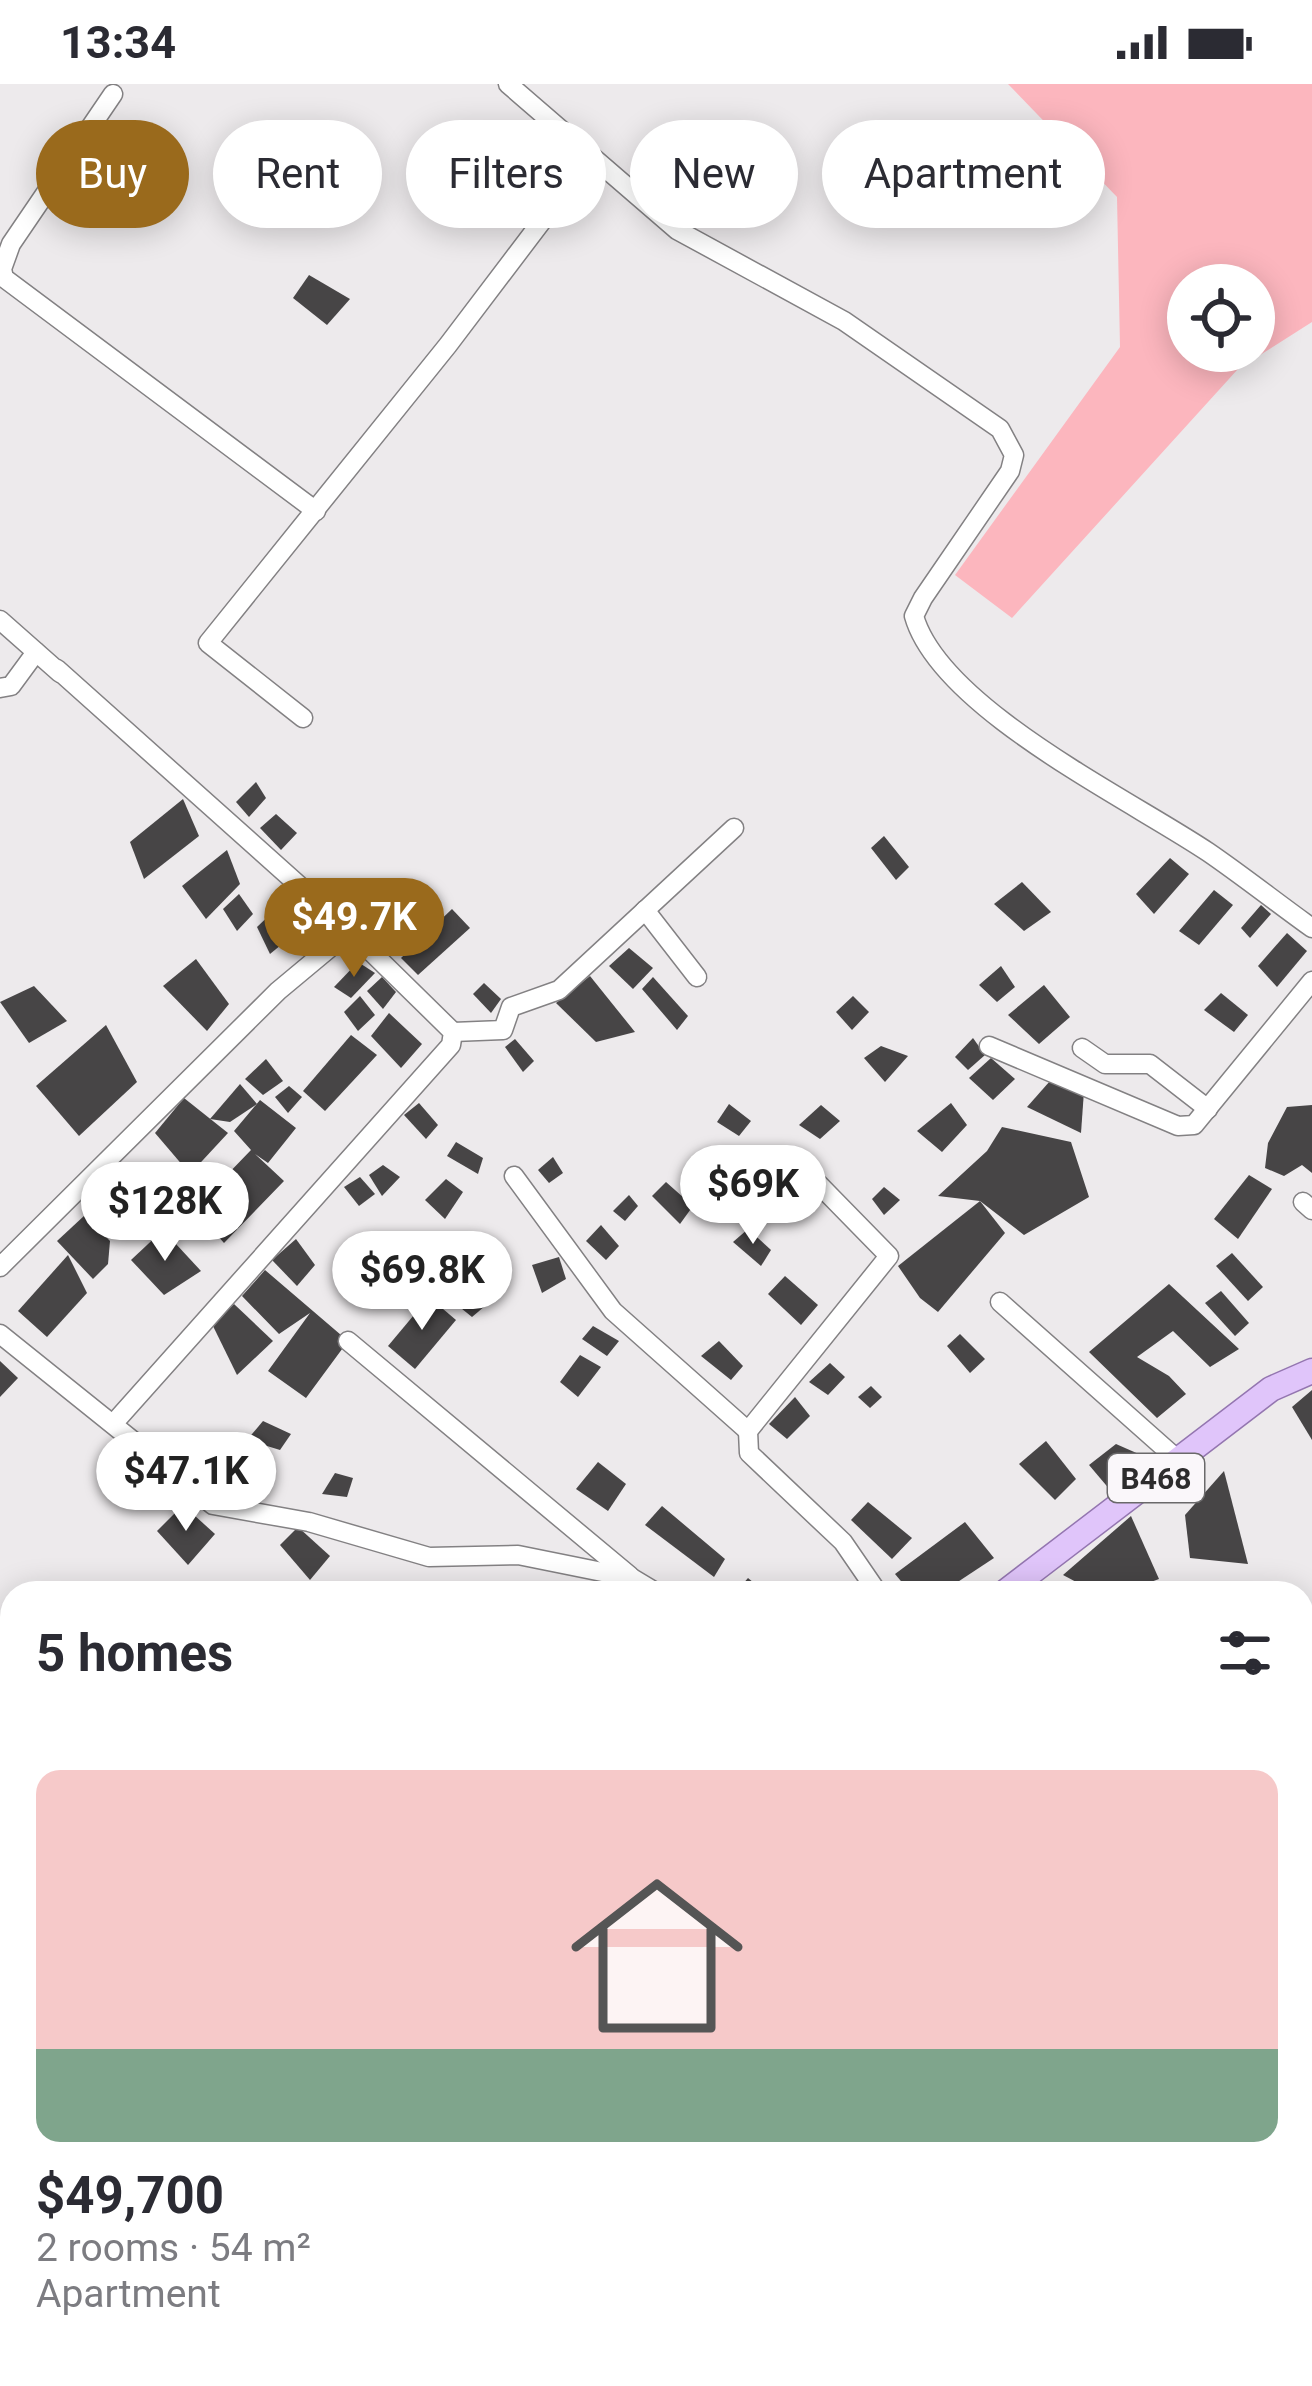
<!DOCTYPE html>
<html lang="en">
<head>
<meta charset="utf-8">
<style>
	body { margin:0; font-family:Roboto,sans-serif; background:#f7f7f7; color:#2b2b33; height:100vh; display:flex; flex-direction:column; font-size:45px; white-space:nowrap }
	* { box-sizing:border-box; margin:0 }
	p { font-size:39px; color:#7c7c81 }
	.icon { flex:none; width:66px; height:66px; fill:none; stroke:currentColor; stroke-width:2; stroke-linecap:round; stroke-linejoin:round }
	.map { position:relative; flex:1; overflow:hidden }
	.sheet { position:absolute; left:0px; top:1497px; width:1314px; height:807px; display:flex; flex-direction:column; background:#fff; border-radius:36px 36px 0 0; box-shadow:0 6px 30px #0003 }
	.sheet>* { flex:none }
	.guide { position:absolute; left:36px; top:36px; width:1242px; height:108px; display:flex; gap:24px }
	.controls { position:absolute; left:1167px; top:180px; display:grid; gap:24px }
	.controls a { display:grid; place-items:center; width:108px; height:108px; border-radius:50%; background:#fff; box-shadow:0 6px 30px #0003; font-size:60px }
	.price { position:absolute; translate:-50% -102px; padding:0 27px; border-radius:42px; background:#fff; color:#222; font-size:39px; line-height:78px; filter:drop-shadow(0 3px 6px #0008) }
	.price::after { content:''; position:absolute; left:50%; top:72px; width:36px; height:27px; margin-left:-18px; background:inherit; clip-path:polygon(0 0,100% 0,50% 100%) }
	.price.current { background:#9a6a1c; color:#fff }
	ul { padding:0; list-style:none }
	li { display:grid; align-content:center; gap:24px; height:636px; padding:0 36px }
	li+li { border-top:3px solid #e1e1e2 }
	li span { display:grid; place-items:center; height:372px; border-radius:24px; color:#555 }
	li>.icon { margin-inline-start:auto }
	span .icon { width:216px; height:216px; fill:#fffc; stroke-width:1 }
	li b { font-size:51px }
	h2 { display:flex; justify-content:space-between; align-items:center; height:144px; padding:0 36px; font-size:51px }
	.tag { padding:0 42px; border-radius:54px; background:#fff; box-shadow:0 6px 30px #0003; font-size:42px; line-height:108px }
	.tag.current { background:#9a6a1c; color:#fff }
	.status { display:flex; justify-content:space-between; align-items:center; height:84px; padding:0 60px; background:#fff; direction:ltr }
	.status svg { height:33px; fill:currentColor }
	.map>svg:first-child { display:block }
</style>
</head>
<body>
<div class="status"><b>13:34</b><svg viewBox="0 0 49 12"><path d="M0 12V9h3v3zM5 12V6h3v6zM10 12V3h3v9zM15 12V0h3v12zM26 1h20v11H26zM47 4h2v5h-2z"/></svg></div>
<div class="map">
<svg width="1312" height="2302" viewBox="0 0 1312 2302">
	<rect width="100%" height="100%" fill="#edeaec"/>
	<path fill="#fcb6be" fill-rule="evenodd" d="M 1008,0 L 1312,0 L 1312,238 L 1238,285 L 1012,534 L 955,491 L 1120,263 L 1117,113 ZM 1188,201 L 1254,201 L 1254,267 L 1188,267 Z"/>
	<g fill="#474546">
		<path d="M 309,191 L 350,215 L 327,241 L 293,214 Z"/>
		<path d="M 256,698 L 266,714 L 249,733 L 236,718 Z"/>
		<path d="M 183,715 L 199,752 L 144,795 L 130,758 Z"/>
		<path d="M 276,730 L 297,749 L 281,766 L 260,744 Z"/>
		<path d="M 884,752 L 909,783 L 896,796 L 871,764 Z"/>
		<path d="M 227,766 L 240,800 L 206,835 L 182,802 Z"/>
		<path d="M 1170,774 L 1189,790 L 1154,830 L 1136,810 Z"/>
		<path d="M 1022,798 L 1051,828 L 1024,847 L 994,820 Z"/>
		<path d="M 1214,806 L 1233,821 L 1199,861 L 1179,847 Z"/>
		<path d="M 239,810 L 253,830 L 237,847 L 223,825 Z"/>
		<path d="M 1261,821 L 1271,830 L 1250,854 L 1241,844 Z"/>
		<path d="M 278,823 L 298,847 L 270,870 L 257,843 Z"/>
		<path d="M 452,825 L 470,844 L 418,891 L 401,874 Z"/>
		<path d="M 1287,849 L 1307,867 L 1277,903 L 1258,882 Z"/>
		<path d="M 629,864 L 653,884 L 633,905 L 609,882 Z"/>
		<path d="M 196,875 L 229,920 L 207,947 L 163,902 Z"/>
		<path d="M 358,878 L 375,889 L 351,914 L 334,903 Z"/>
		<path d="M 1001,882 L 1015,903 L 997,918 L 979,901 Z"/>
		<path d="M 590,892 L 635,948 L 596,958 L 556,919 Z"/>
		<path d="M 382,893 L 396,908 L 383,925 L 367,907 Z"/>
		<path d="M 653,893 L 688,932 L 677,946 L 642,905 Z"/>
		<path d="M 484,899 L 501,915 L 491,929 L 473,910 Z"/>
		<path d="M 1044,901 L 1070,933 L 1039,960 L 1008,931 Z"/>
		<path d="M 34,902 L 67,937 L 29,959 L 0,918 Z"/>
		<path d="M 1221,909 L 1248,931 L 1234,948 L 1204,926 Z"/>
		<path d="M 360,912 L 375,931 L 358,947 L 344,928 Z"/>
		<path d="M 853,912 L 869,928 L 852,946 L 836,928 Z"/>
		<path d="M 389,929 L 422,960 L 401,984 L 371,952 Z"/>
		<path d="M 106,941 L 137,998 L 79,1052 L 36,1002 Z"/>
		<path d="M 351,951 L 377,971 L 325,1027 L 303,1007 Z"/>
		<path d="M 973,954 L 985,971 L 968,986 L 955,973 Z"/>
		<path d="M 515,955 L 534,977 L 523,988 L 505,963 Z"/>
		<path d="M 881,962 L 908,972 L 885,998 L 864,974 Z"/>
		<path d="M 991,974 L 1015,995 L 993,1016 L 969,994 Z"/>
		<path d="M 266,975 L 283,997 L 263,1011 L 245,995 Z"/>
		<path d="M 1050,997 L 1084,1007 L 1081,1049 L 1027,1023 Z"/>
		<path d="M 240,1000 L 257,1020 L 230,1038 L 210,1035 Z"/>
		<path d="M 289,1002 L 302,1013 L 288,1029 L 275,1013 Z"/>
		<path d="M 184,1014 L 228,1049 L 190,1090 L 155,1049 Z"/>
		<path d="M 260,1016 L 296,1044 L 268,1079 L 255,1070 L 284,1097 L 224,1159 L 194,1125 L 251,1066 L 234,1047 Z"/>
		<path d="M 419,1019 L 438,1041 L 426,1055 L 404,1031 Z"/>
		<path d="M 951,1019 L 967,1041 L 942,1068 L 917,1047 Z"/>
		<path d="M 729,1020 L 751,1037 L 739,1052 L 717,1038 Z"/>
		<path d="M 821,1021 L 840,1037 L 820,1055 L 799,1041 Z"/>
		<path d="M 1312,1021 L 1312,1089 L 1302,1081 L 1284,1092 L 1265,1084 L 1268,1059 L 1287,1023 Z"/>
		<path d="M 1002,1043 L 1071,1058 L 1089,1113 L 1024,1151 L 980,1117 L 938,1112 L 987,1067 Z"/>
		<path d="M 456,1058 L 483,1074 L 478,1090 L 447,1072 Z"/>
		<path d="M 553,1073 L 563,1089 L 549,1099 L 538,1086 Z"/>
		<path d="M 383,1081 L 400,1093 L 382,1112 L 369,1091 Z"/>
		<path d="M 1249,1091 L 1272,1105 L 1238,1155 L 1214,1135 Z"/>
		<path d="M 360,1093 L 375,1110 L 359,1122 L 344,1103 Z"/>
		<path d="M 446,1095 L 463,1108 L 445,1135 L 425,1116 Z"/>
		<path d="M 666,1098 L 693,1122 L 680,1140 L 652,1112 Z"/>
		<path d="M 884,1103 L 900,1116 L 884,1131 L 872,1115 Z"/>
		<path d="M 629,1111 L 638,1122 L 625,1137 L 613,1127 Z"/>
		<path d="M 980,1117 L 1005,1149 L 938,1228 L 920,1214 L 898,1182 Z"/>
		<path d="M 85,1131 L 110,1157 L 108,1180 L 93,1195 L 57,1157 Z"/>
		<path d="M 601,1141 L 619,1162 L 606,1176 L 586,1157 Z"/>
		<path d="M 748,1145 L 771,1166 L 761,1182 L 733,1158 Z"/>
		<path d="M 163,1146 L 201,1187 L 164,1211 L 131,1176 Z"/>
		<path d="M 296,1155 L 315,1181 L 297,1202 L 272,1176 Z"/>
		<path d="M 1232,1169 L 1263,1203 L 1248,1217 L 1216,1182 Z"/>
		<path d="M 68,1171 L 87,1209 L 47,1253 L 18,1227 Z"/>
		<path d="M 559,1173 L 566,1195 L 542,1209 L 532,1181 Z"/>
		<path d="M 265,1186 L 348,1257 L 306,1314 L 268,1287 L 310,1229 L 279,1250 L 242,1212 Z"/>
		<path d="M 785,1192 L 818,1221 L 801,1241 L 768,1210 Z"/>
		<path d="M 463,1197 L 485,1222 L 472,1233 L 446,1212 Z"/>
		<path d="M 1169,1200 L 1239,1265 L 1210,1283 L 1173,1247 L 1137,1273 L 1169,1292 L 1186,1310 L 1157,1334 L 1089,1268 Z"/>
		<path d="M 1221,1207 L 1249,1239 L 1235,1252 L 1205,1219 Z"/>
		<path d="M 429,1213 L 456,1236 L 415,1285 L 388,1262 Z"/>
		<path d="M 234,1220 L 273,1257 L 237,1291 L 212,1240 Z"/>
		<path d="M 593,1242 L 619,1257 L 607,1272 L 582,1255 Z"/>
		<path d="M 960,1250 L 985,1275 L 970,1289 L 947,1262 Z"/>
		<path d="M 719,1257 L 743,1282 L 731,1296 L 701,1272 Z"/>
		<path d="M 580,1271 L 601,1283 L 578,1313 L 560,1298 Z"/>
		<path d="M 0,1277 L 18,1294 L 0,1313 Z"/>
		<path d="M 830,1279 L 845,1293 L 828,1311 L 809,1298 Z"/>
		<path d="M 871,1302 L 882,1313 L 870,1324 L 858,1313 Z"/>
		<path d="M 1312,1306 L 1312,1356 L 1292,1323 Z"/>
		<path d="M 795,1313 L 810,1332 L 787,1355 L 769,1340 Z"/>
		<path d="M 263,1337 L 291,1350 L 280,1366 L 247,1356 Z"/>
		<path d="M 1046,1357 L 1076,1395 L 1055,1416 L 1019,1380 Z"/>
		<path d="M 1116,1360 L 1141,1371 L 1111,1407 L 1089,1381 Z"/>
		<path d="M 598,1378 L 626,1400 L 608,1427 L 576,1405 Z"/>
		<path d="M 1224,1387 L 1248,1480 L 1190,1474 L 1185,1431 Z"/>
		<path d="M 335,1389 L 353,1394 L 347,1413 L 322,1410 Z"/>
		<path d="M 868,1418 L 912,1454 L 892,1475 L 851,1436 Z"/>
		<path d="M 183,1421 L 215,1450 L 188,1481 L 157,1447 Z"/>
		<path d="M 662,1422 L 725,1475 L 714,1493 L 645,1441 Z"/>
		<path d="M 1131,1432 L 1159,1495 L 1121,1509 L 1097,1509 L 1063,1491 Z"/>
		<path d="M 965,1438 L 994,1474 L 941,1509 L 911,1509 L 895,1490 Z"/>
		<path d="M 298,1443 L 330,1472 L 310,1496 L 280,1461 Z"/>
		<path d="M 748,1494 L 766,1509 L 735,1509 Z"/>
		<path d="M 1302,1606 L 1312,1617 L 1312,1674 L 1302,1681 Z"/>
		<path d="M 1302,1815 L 1312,1833 L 1312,1847 L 1302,1854 Z"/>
		<path d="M 12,2140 L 12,2170 L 0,2162 L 0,2151 Z"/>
		<path d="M 965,2292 L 1006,2292 L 1006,2302 L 971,2302 Z"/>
		<path d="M 1230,2292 L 1249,2292 L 1257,2302 L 1220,2302 Z"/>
	</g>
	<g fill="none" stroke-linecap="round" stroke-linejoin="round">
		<defs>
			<g id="minor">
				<path d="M 508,0 L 677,146 L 844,237 L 1000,345 L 1014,371 L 1010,387 L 923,514 L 914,532 C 940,624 1129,715 1208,768 C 1243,792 1277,819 1312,844"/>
				<path d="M 113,10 L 11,160 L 2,185 L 4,194 L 316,427"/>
				<path d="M 0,536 L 60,589"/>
				<path d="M 57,585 L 350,847 L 453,948 L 451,961 L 113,1340"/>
				<path d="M 0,604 L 11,602 L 36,568"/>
				<path d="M 303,634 L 208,559 L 448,261 L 589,75"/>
				<path d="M 645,826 L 697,893"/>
				<path d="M 453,948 L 503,946 L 511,923 L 559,906 L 734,744"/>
				<path d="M 989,962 L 1178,1042 L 1194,1041 L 1312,897"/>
				<path d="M 1082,964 L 1105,980 L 1150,980 L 1208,1025"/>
				<path d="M 796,1077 L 889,1172 L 748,1347 L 749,1369 L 843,1458 L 878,1509"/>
				<path d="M 514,1092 L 613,1227 L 748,1347"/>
				<path d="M 1303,1118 L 1312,1126"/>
				<path d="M 0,1183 L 278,907 L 350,847"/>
				<path d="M 1000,1218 L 1178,1376"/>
				<path d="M 0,1250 L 213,1421 L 309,1438 L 429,1473 L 518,1471 L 632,1494 L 657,1509"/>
				<path d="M 348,1257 L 630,1492"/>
				<path d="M 0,1756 L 12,1775"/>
				<path d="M 0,1956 L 12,1948"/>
				<path d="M 0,1999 L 12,2010"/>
				<path d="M 736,2292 L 754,2302"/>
				<path d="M 610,2302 L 616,2292"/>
			</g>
			<g id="major">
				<path d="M 1004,1509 L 1271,1305 L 1312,1287"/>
				<path d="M 0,2117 L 12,2108"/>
			</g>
		</defs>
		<use href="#minor" stroke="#838183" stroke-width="21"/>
		<use href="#major" stroke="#9476b0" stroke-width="27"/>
		<use href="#minor" stroke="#fff" stroke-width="18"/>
		<use href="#major" stroke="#e0c5fa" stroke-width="24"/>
	</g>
	<g text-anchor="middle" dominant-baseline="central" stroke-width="12" stroke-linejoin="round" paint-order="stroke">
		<rect fill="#faf7fa" stroke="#6a696a" stroke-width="3" x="1108" y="1370" width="96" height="48" rx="9"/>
		<g font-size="30" font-weight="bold" fill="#2d2c2d">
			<text x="1156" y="1394">B468</text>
		</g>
	</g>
</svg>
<div class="controls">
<a><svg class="icon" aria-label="locate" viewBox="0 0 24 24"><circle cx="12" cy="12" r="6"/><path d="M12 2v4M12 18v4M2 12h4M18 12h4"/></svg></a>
</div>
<b class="price current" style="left:354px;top:896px">$49.7K</b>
<b class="price" style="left:753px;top:1163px">$69K</b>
<b class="price" style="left:165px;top:1180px">$128K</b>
<b class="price" style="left:422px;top:1249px">$69.8K</b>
<b class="price" style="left:186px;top:1450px">$47.1K</b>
<div class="guide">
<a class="tag current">Buy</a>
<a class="tag">Rent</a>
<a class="tag">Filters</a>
<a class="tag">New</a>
<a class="tag">Apartment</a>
</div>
<section class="sheet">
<h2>5 homes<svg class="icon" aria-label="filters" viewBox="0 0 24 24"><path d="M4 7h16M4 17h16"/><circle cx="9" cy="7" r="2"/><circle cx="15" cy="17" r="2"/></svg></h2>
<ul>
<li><span style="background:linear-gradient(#f6c9c9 75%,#7fa58c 0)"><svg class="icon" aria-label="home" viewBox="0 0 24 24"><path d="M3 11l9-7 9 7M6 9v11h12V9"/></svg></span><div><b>$49,700</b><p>2 rooms · 54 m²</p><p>Apartment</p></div></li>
</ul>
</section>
</div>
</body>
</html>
